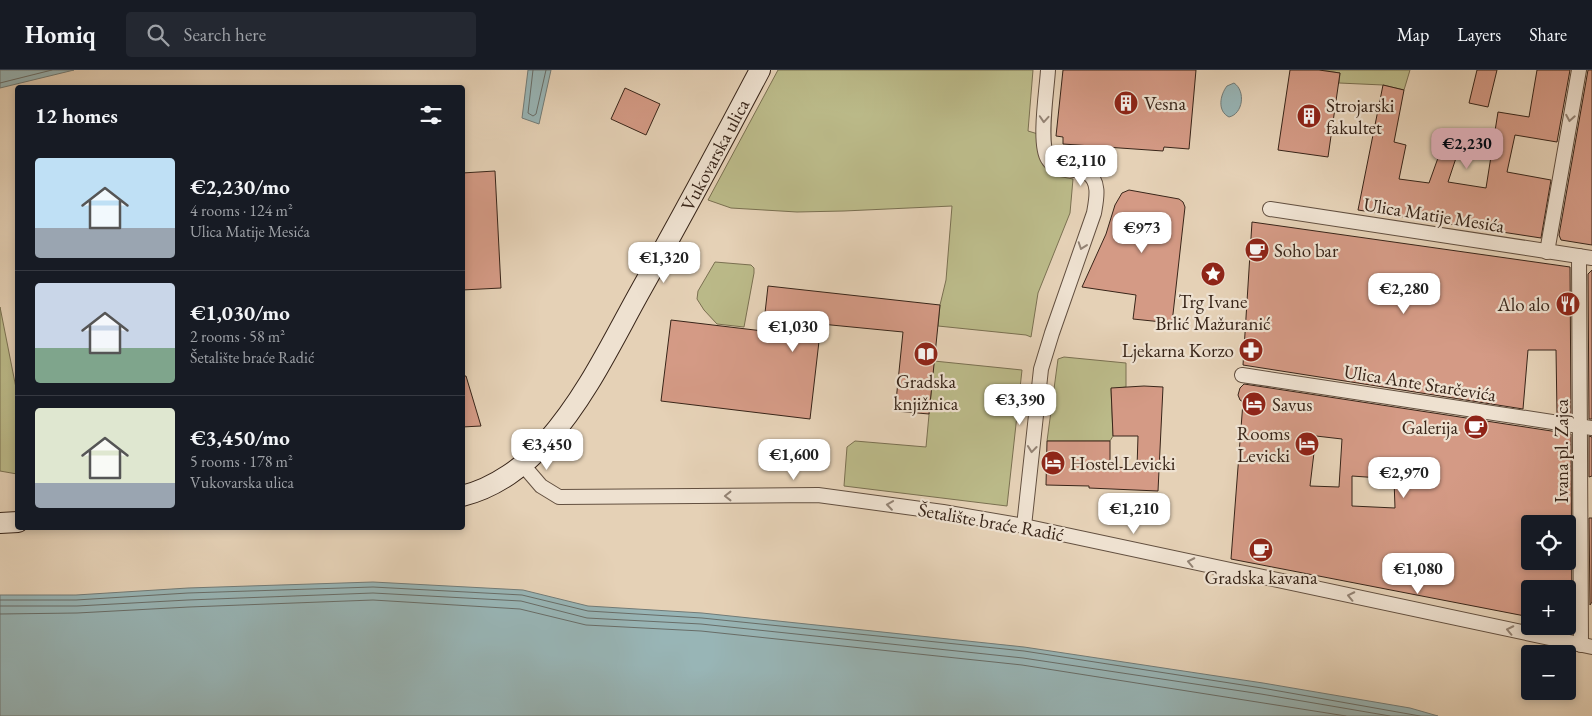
<!DOCTYPE html>
<html lang="en">
<head>
<meta charset="utf-8">
<style>
	body { margin:0; font-family:"EB Garamond",serif; background:#242831; color:#f1f3f6; height:100vh; display:flex; flex-direction:column; font-size:19px; white-space:nowrap }
	* { box-sizing:border-box; margin:0 }
	p { font-size:16px; color:#9ea1a6 }
	.icon { flex:none; width:28px; height:28px; fill:none; stroke:currentColor; stroke-width:2; stroke-linecap:round; stroke-linejoin:round }
	.map { position:relative; flex:1; overflow:hidden }
	.sheet { position:absolute; left:15px; top:15px; width:450px; height:445px; display:flex; flex-direction:column; background:#171b24; border-radius:5px; box-shadow:0 2px 8px #0003 }
	.sheet>* { flex:none }
	.tools { position:absolute; left:1521px; top:445px; display:grid; gap:10px }
	.tools a { display:grid; place-items:center; width:55px; height:55px; border-radius:5px; background:#171b24; box-shadow:0 2px 8px #0003; font-size:25px }
	.price { position:absolute; translate:-50% -42px; padding:0 11px; border-radius:10px; background:#fff; color:#222; font-size:16px; line-height:32px; filter:drop-shadow(0 1px 2px #0008) }
	.price::after { content:''; position:absolute; left:50%; top:30px; width:15px; height:11px; margin-left:-8px; background:inherit; clip-path:polygon(0 0,100% 0,50% 100%) }
	.price.selected { background:#c59692; color:#111 }
	ul { padding:0; list-style:none }
	li { display:flex; align-items:center; gap:15px; height:125px; padding:0 20px }
	li+li { border-top:1px solid #363941 }
	li span { display:grid; place-items:center; flex:none; width:140px; height:100px; border-radius:5px; color:#555 }
	li>.icon { margin-inline-start:auto }
	span .icon { width:60px; height:60px; fill:#fffc; stroke-width:1 }
	li b { font-size:21px }
	h2 { display:flex; justify-content:space-between; align-items:center; height:60px; padding:0 20px; font-size:21px }
	header { display:flex; align-items:center; gap:30px; box-sizing:border-box; height:70px; padding:0 25px; background:#171b24; border-bottom:1px solid #363941 }
	header strong { font-size:24px }
	nav { display:flex; gap:28px; margin-inline-start:auto; font-size:18px }
	.search { width:350px; height:45px; background:#242831; display:flex; align-items:center; gap:12px; box-sizing:border-box; padding:0 18px; border-radius:5px; color:#9ea1a6; font-size:19px }
	.map>svg:first-child { display:block }
</style>
</head>
<body>
<header>
<strong>Homiq</strong>
<div class="search"><svg class="icon" aria-label="search" viewBox="0 0 24 24"><circle cx="10" cy="10" r="6"/><path d="M15 15l6 6"/></svg>Search here</div>
<nav><a>Map</a><a>Layers</a><a>Share</a></nav>
</header>
<div class="map">
<svg width="1592" height="646" viewBox="0 0 1592 646">
	<rect width="100%" height="100%" fill="#e5d1b6"/>
	<filter id="stains"><feTurbulence type="fractalNoise" baseFrequency=".004" numOctaves="4"/><feColorMatrix values="0 0 0 0 .2 0 0 0 0 .09 0 0 0 0 .02 0 0 0 .5 -.17"/></filter>
	<radialGradient id="worn" r=".72"><stop offset=".6" stop-color="#630" stop-opacity="0"/><stop offset="1" stop-color="#630" stop-opacity=".3"/></radialGradient>
	<g fill="#bbba89" stroke="#7a7051">
		<path d="M 778,0 L 1033,0 L 1028,61 L 1038,64 L 1046,97 L 1052,105 L 1073,109 L 1070,143 L 1038,223 L 1031,267 L 1026,265 L 938,256 L 940,235 L 946,210 L 952,136 L 844,141 L 797,142 L 731,138 L 708,130 Z"/>
		<path d="M 1319,0 L 1410,0 L 1404,20 L 1383,15 L 1339,13 L 1340,3 Z"/>
		<path d="M 715,192 L 751,195 L 754,198 L 754,203 L 744,257 L 717,254 L 704,240 L 697,229 L 698,221 Z"/>
		<path d="M 0,237 L 17,323 L 17,404 L 0,401 Z"/>
		<path d="M 1064,287 L 1126,293 L 1126,317 L 1111,319 L 1113,366 L 1110,371 L 1047,371 L 1058,289 Z"/>
		<path d="M 934,291 L 1022,300 L 1007,436 L 844,416 L 847,377 L 855,371 L 926,377 Z"/>
	</g>
	<g fill="#98b5b6" stroke="#727b77">
		<path d="M 0,0 L 74,0 L 0,18 Z"/>
		<path d="M 528,0 L 551,0 L 539,54 L 522,48 Z"/>
		<path d="M 1234,13 C 1246,21 1243,44 1229,47 C 1217,41 1220,25 1227,16 Z"/>
		<path d="M 373,512 L 523,520 L 588,536 L 702,543 L 1024,577 L 1263,613 L 1410,638 L 1438,646 L 0,646 L 0,525 L 76,525 L 188,518 Z"/>
	</g>
	<g fill="none" stroke-linecap="round" stroke-linejoin="round">
		<g stroke="#686d68" stroke-width="1">
			<path d="M 533,0 L 528,43 L 533,46 L 536,44 L 546,0"/>
			<path d="M 0,13 L 52,0"/>
			<path d="M 0,530 L 76,530 L 188,523 L 373,517 L 522,525 L 588,541 L 702,548 L 1024,581 L 1262,618 L 1420,646"/>
			<path d="M 0,536 L 77,536 L 188,530 L 373,523 L 521,531 L 587,548 L 701,554 L 1023,588 L 1261,624 L 1390,646"/>
			<path d="M 0,544 L 77,543 L 189,537 L 373,530 L 520,539 L 586,555 L 701,561 L 1022,595 L 1346,646"/>
		</g>
	</g>
	<g fill="#d49a85" stroke="#382519" fill-rule="evenodd">
		<path d="M 1063,0 L 1196,0 L 1189,79 L 1164,77 L 1163,81 L 1063,74 L 1063,67 L 1056,66 Z"/>
		<path d="M 1290,0 L 1319,0 L 1340,3 L 1328,87 L 1278,80 Z"/>
		<path d="M 1477,0 L 1497,0 L 1488,37 L 1469,33 Z"/>
		<path d="M 1537,0 L 1570,0 L 1557,72 L 1515,65 L 1507,102 L 1551,110 L 1541,168 L 1358,140 L 1383,15 L 1404,20 L 1394,72 L 1406,75 L 1399,109 L 1429,113 L 1443,74 L 1459,79 L 1448,112 L 1486,118 L 1498,42 L 1529,47 Z"/>
		<path d="M 1588,0 L 1592,0 L 1592,175 L 1561,170 L 1559,165 Z"/>
		<path d="M 625,18 L 660,34 L 646,65 L 611,49 Z"/>
		<path d="M 495,101 L 501,218 L 462,220 L 462,103 Z"/>
		<path d="M 1129,120 L 1179,129 L 1183,132 L 1185,137 L 1172,253 L 1133,249 L 1136,225 L 1082,217 L 1106,164 L 1115,135 L 1122,123 Z"/>
		<path d="M 1252,152 L 1570,197 L 1571,346 L 1557,344 L 1556,280 L 1528,280 L 1523,339 L 1243,295 Z"/>
		<path d="M 1592,200 L 1592,349 L 1589,349 L 1588,204 Z"/>
		<path d="M 768,216 L 940,235 L 929,344 L 895,341 L 903,262 L 821,254 L 810,349 L 661,331 L 671,250 L 763,261 Z"/>
		<path d="M 462,306 L 466,306 L 481,356 L 462,357 Z"/>
		<path d="M 1244,314 L 1571,364 L 1572,552 L 1568,556 L 1568,519 L 1530,519 L 1530,547 L 1231,489 L 1243,332 L 1240,330 L 1238,325 L 1240,318 ZM 1316,366 L 1342,369 L 1339,417 L 1310,416 ZM 1352,406 L 1394,409 L 1395,438 L 1352,436 ZM 1530,454 L 1568,454 L 1568,491 L 1530,491 Z"/>
		<path d="M 1144,316 L 1163,317 L 1158,421 L 1089,418 L 1089,416 L 1046,415 L 1047,371 L 1110,371 L 1110,397 L 1137,398 L 1138,366 L 1113,366 L 1111,318 Z"/>
		<path d="M 1589,366 L 1592,367 L 1592,406 L 1589,407 Z"/>
		<path d="M 1589,448 L 1592,448 L 1592,532 L 1590,535 Z"/>
	</g>
	<g fill="none" stroke-linecap="round" stroke-linejoin="round">
		<defs>
			<g id="street">
				<path d="M 1270,139 L 1592,188"/>
				<path d="M 1547,182 L 1579,0"/>
				<path d="M 1579,186 L 1581,575"/>
				<path d="M 1242,305 L 1592,358"/>
				<path d="M 523,395 L 541,416 L 559,427 L 818,425 L 943,442 L 1024,456 L 1592,577"/>
				<path d="M 1024,456 L 1041,299 L 1052,263 L 1094,143 C 1096,131 1101,111 1087,103 C 1081,100 1071,100 1065,98 C 1059,97 1051,95 1048,89 C 1038,74 1047,19 1048,0"/>
			</g>
			<g id="secondary">
				<path d="M 462,426 C 495,418 525,396 547,371 C 585,328 610,276 637,227 C 679,152 720,76 760,0"/>
				<path d="M 0,453 L 18,452"/>
			</g>
		</defs>
		<use href="#street" stroke="#635040" stroke-width="16"/>
		<use href="#secondary" stroke="#382519" stroke-width="22"/>
		<use href="#street" stroke="#eee1d0" stroke-width="14"/>
		<use href="#secondary" stroke="#eee1d0" stroke-width="20"/>
	</g>
	<defs><path id="oneway-chevron" d="M-2-3.5L2.5 0L-2 3.5" fill="none" stroke-width="1.6" stroke-linecap="round" stroke-linejoin="round" transform="scale(1.25)"/></defs>
	<g stroke="#938374">
		<use href="#oneway-chevron" transform="translate(1570 48) rotate(100)"/>
		<use href="#oneway-chevron" transform="translate(1044 49) rotate(94)"/>
		<use href="#oneway-chevron" transform="translate(1082 176) rotate(109)"/>
		<use href="#oneway-chevron" transform="translate(1032 379) rotate(96)"/>
		<use href="#oneway-chevron" transform="translate(728 426) rotate(180)"/>
		<use href="#oneway-chevron" transform="translate(890 435) rotate(-172)"/>
		<use href="#oneway-chevron" transform="translate(1191 492) rotate(-168)"/>
		<use href="#oneway-chevron" transform="translate(1351 526) rotate(-168)"/>
		<use href="#oneway-chevron" transform="translate(1510 560) rotate(-168)"/>
	</g>
	<defs>
		<symbol id="building-disc" viewBox="-11 -11 22 22"><circle r="9.5" fill="#8f2418" stroke="#eee1d0"/><path d="M-4-6H4V6H1V3H-1V6H-4ZM-2.5-4.3h1.7v1.8h-1.7ZM.8-4.3h1.7v1.8H.8ZM-2.5-1h1.7V.8h-1.7ZM.8-1h1.7V.8H.8Z" fill="#fff"/></symbol>
		<symbol id="cafe-disc" viewBox="-11 -11 22 22"><circle r="9.5" fill="#8f2418" stroke="#eee1d0"/><path d="M-5.5-4.5H6V0H3Q3 3.5 0 3.5H-2.5Q-5.5 3.5-5.5 0ZM3-3.2v2h1.7v-2ZM-6 4.5H4V6H-6Z" fill="#fff"/></symbol>
		<symbol id="sight-disc" viewBox="-11 -11 22 22"><circle r="9.5" fill="#8f2418" stroke="#eee1d0"/><path d="M0-6L1.8-2.2L6-1.7L2.9 1.2L3.7 5.4L0 3.3L-3.7 5.4L-2.9 1.2L-6-1.7L-1.8-2.2Z" fill="#fff"/></symbol>
		<symbol id="restaurant-disc" viewBox="-11 -11 22 22"><circle r="9.5" fill="#8f2418" stroke="#eee1d0"/><path d="M-5-6h1v4h1v-4h1v4h1v-4h1v5L-1.5 .5V6h-2V.5L-5-1ZM5-6V6H3V1.5H1.5Q1.5-4 5-6Z" fill="#fff"/></symbol>
		<symbol id="pharmacy-disc" viewBox="-11 -11 22 22"><circle r="9.5" fill="#8f2418" stroke="#eee1d0"/><path d="M-2-6h4v4h4v4h-4v4h-4v-4h-4v-4h4Z" fill="#fff"/></symbol>
		<symbol id="library-disc" viewBox="-11 -11 22 22"><circle r="9.5" fill="#8f2418" stroke="#eee1d0"/><path d="M-6-4Q-3-5.5-.7-3.5V5Q-3 3-6 4ZM6-4Q3-5.5 .7-3.5V5Q3 3 6 4Z" fill="#fff"/></symbol>
		<symbol id="hotel-disc" viewBox="-11 -11 22 22"><circle r="9.5" fill="#8f2418" stroke="#eee1d0"/><path d="M-6-4.5h1.5V1H6V5H4.5V3h-9V5H-6ZM-4 0a1.8 1.8 0 1 1 3.6 0ZM.5 0V-2.5h3Q6-2.5 6 0Z" fill="#fff"/></symbol>
	</defs>
	<g fill-rule="evenodd">
		<use href="#building-disc" x="1112" y="19" width="28" height="28"/>
		<use href="#building-disc" x="1295" y="32" width="28" height="28"/>
		<use href="#cafe-disc" x="1243" y="166" width="28" height="28"/>
		<use href="#sight-disc" x="1199" y="190" width="28" height="28"/>
		<use href="#restaurant-disc" x="1554" y="220" width="28" height="28"/>
		<use href="#pharmacy-disc" x="1237" y="266" width="28" height="28"/>
		<use href="#library-disc" x="912" y="270" width="28" height="28"/>
		<use href="#hotel-disc" x="1240" y="320" width="28" height="28"/>
		<use href="#cafe-disc" x="1462" y="343" width="28" height="28"/>
		<use href="#hotel-disc" x="1293" y="360" width="28" height="28"/>
		<use href="#hotel-disc" x="1039" y="379" width="28" height="28"/>
		<use href="#cafe-disc" x="1247" y="466" width="28" height="28"/>
	</g>
	<g text-anchor="middle" dominant-baseline="central" stroke-width="4.5" stroke-linejoin="round" paint-order="stroke">
		<g font-size="19" fill="#382519" stroke="#eee1d0" text-anchor="start">
			<text x="1144" y="33">Vesna</text>
			<text x="1326" y="35">Strojarski<tspan x="1326" dy="22">fakultet</tspan></text>
			<text x="1274" y="180">Soho bar</text>
			<text x="1213" y="231" text-anchor="middle">Trg Ivane<tspan x="1213" dy="22">Brlić Mažuranić</tspan></text>
			<text x="1550" y="234" text-anchor="end">Alo alo</text>
			<text x="1234" y="280" text-anchor="end">Ljekarna Korzo</text>
			<text x="926" y="311" text-anchor="middle">Gradska<tspan x="926" dy="22">knjižnica</tspan></text>
			<text x="1272" y="334">Savus</text>
			<text x="1458" y="357" text-anchor="end">Galerija</text>
			<text x="1290" y="363" text-anchor="end">Rooms<tspan x="1290" dy="22">Levicki</tspan></text>
			<text x="1070" y="393">Hostel Levicki</text>
			<text x="1261" y="507" text-anchor="middle">Gradska kavana</text>
		</g>
		<g font-size="19" fill="#382519" stroke="#eee1d0">
			<text transform="translate(715 85) rotate(-62)">Vukovarska ulica</text>
			<text transform="translate(1434 145) rotate(9)">Ulica Matije Mesića</text>
			<text transform="translate(1420 313) rotate(9)">Ulica Ante Starčevića</text>
			<text transform="translate(1561 381) rotate(-90)">Ivana pl. Zajca</text>
			<text transform="translate(991 452) rotate(10)">Šetalište braće Radić</text>
		</g>
	</g>
	<rect width="100%" height="100%" filter="url(#stains)"/>
	<rect width="100%" height="100%" fill="url(#worn)"/>
</svg>
<div class="tools">
<a><svg class="icon" aria-label="locate" viewBox="0 0 24 24"><circle cx="12" cy="12" r="6"/><path d="M12 2v4M12 18v4M2 12h4M18 12h4"/></svg></a>
<a>+</a>
<a>−</a>
</div>
<b class="price selected" style="left:1467px;top:100px">€2,230</b>
<b class="price" style="left:1081px;top:117px">€2,110</b>
<b class="price" style="left:1142px;top:184px">€973</b>
<b class="price" style="left:664px;top:214px">€1,320</b>
<b class="price" style="left:1404px;top:245px">€2,280</b>
<b class="price" style="left:793px;top:283px">€1,030</b>
<b class="price" style="left:1020px;top:356px">€3,390</b>
<b class="price" style="left:547px;top:401px">€3,450</b>
<b class="price" style="left:794px;top:411px">€1,600</b>
<b class="price" style="left:1404px;top:429px">€2,970</b>
<b class="price" style="left:1134px;top:465px">€1,210</b>
<b class="price" style="left:1418px;top:525px">€1,080</b>
<section class="sheet">
<h2>12 homes<svg class="icon" aria-label="filters" viewBox="0 0 24 24"><path d="M4 7h16M4 17h16"/><circle cx="9" cy="7" r="2"/><circle cx="15" cy="17" r="2"/></svg></h2>
<ul>
<li><span style="background:linear-gradient(#bfe0f5 70%,#9aa5b1 0)"><svg class="icon" aria-label="home" viewBox="0 0 24 24"><path d="M3 11l9-7 9 7M6 9v11h12V9"/></svg></span><div><b>€2,230/mo</b><p>4 rooms · 124 m²</p><p>Ulica Matije Mesića</p></div></li>
<li><span style="background:linear-gradient(#c9d6e8 65%,#7fa58c 0)"><svg class="icon" aria-label="home" viewBox="0 0 24 24"><path d="M3 11l9-7 9 7M6 9v11h12V9"/></svg></span><div><b>€1,030/mo</b><p>2 rooms · 58 m²</p><p>Šetalište braće Radić</p></div></li>
<li><span style="background:linear-gradient(#dfe7d0 75%,#9aa5b1 0)"><svg class="icon" aria-label="home" viewBox="0 0 24 24"><path d="M3 11l9-7 9 7M6 9v11h12V9"/></svg></span><div><b>€3,450/mo</b><p>5 rooms · 178 m²</p><p>Vukovarska ulica</p></div></li>
</ul>
</section>
</div>
</body>
</html>
